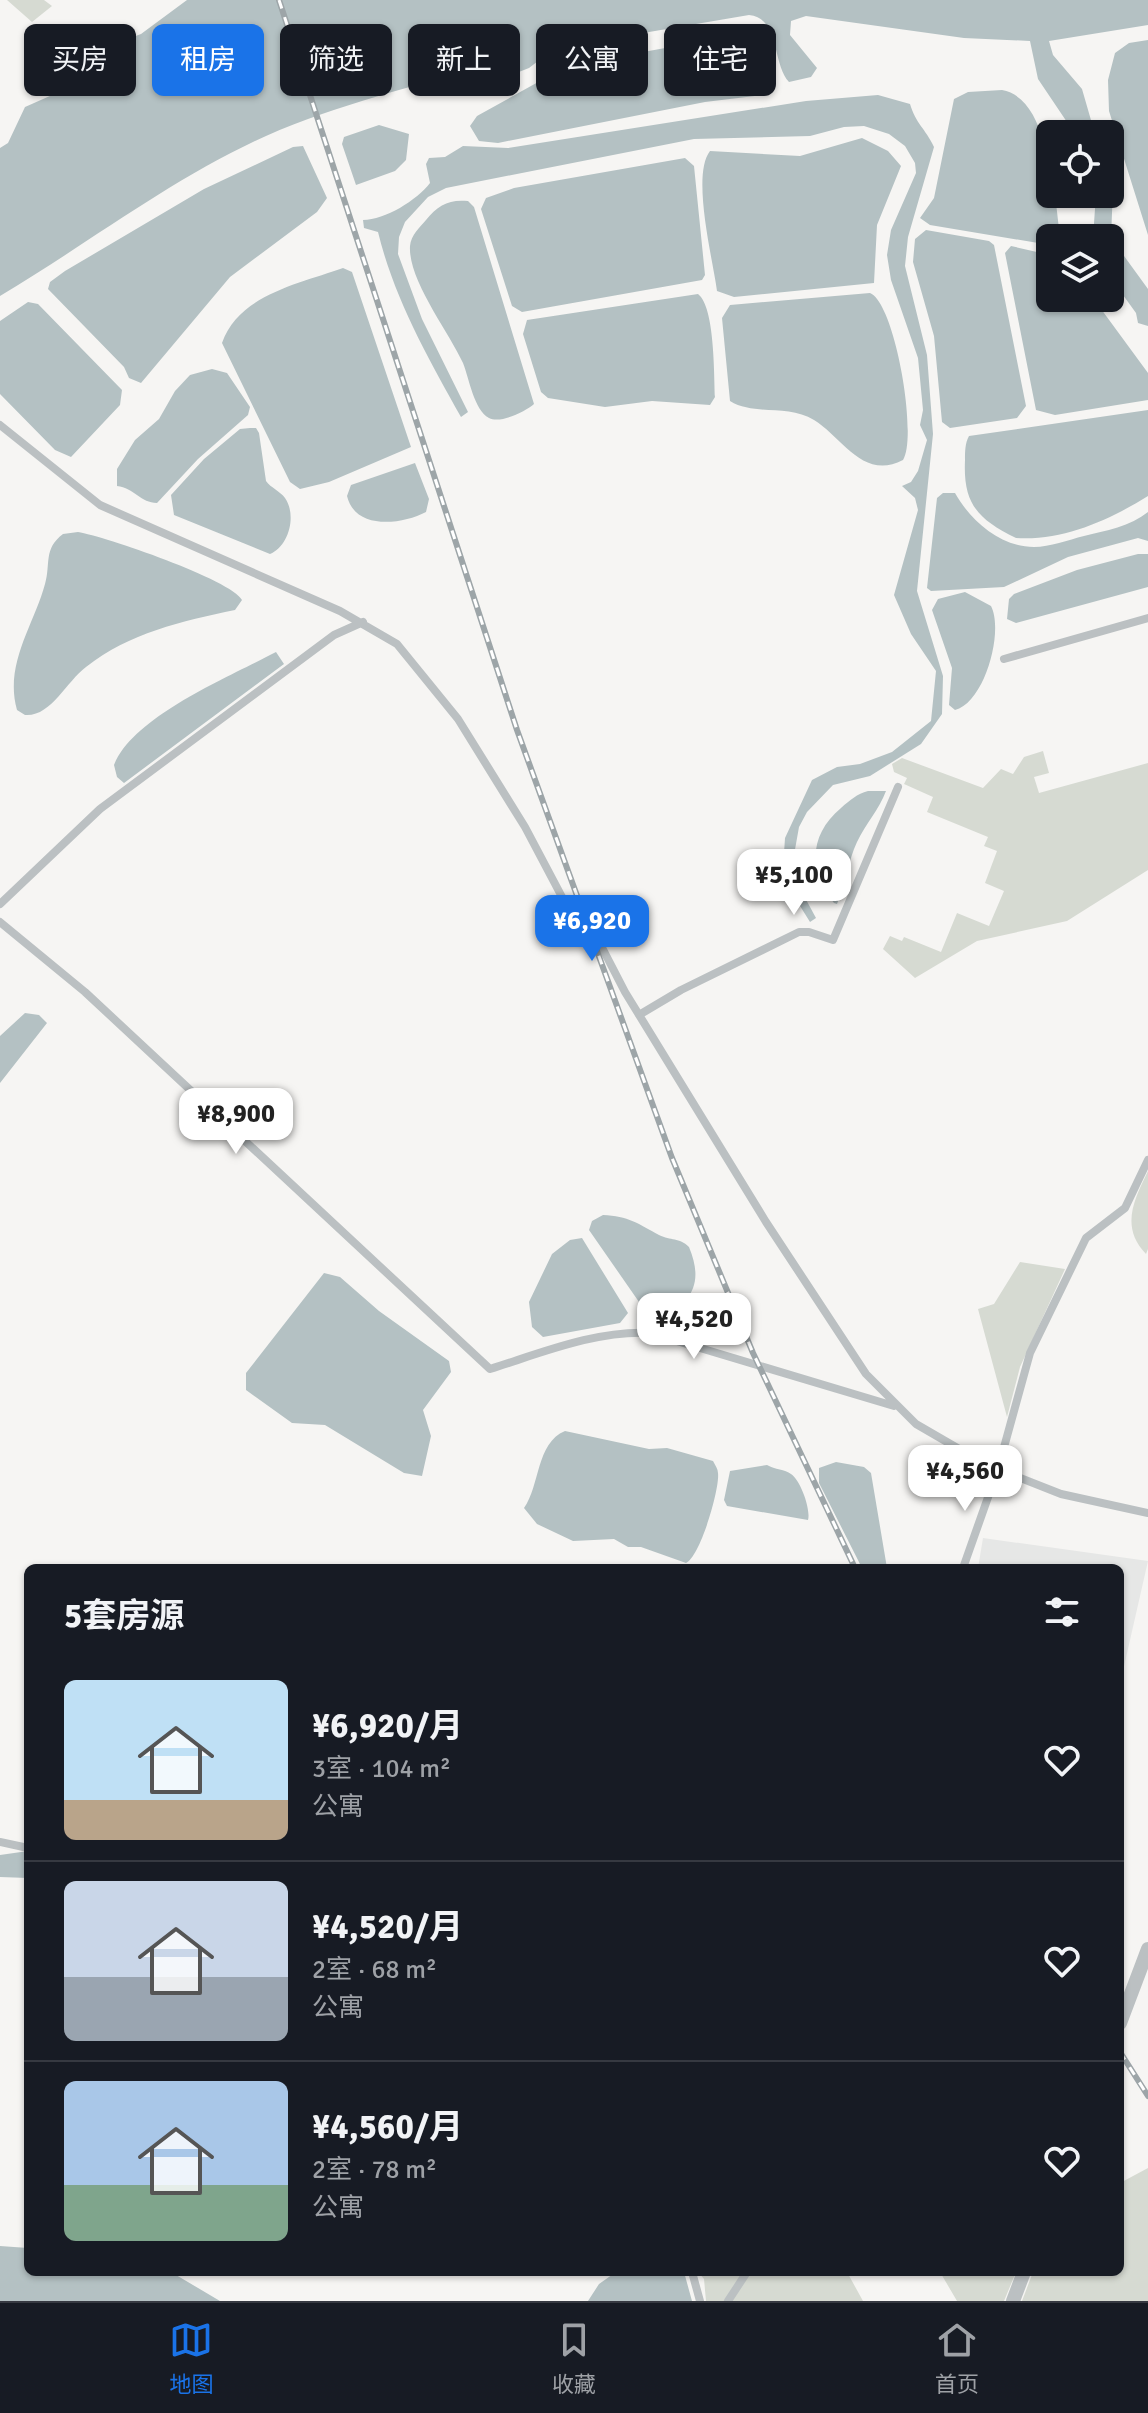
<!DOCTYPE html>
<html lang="zh">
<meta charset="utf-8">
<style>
body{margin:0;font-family:Signika,"Noto Sans SC",sans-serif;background:#20242c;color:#f1f3f6;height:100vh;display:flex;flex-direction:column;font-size:30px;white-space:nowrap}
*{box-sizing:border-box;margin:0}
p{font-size:26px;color:#9ea1a6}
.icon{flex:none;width:44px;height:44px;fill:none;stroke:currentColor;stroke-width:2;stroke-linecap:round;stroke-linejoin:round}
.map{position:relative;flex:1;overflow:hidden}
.details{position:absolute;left:24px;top:1564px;width:1100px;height:712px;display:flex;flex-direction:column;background:#171b24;border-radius:12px;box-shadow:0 2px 6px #0004}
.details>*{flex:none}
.hud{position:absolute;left:24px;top:24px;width:1100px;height:72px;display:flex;gap:16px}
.controls{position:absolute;left:1036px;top:120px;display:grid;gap:16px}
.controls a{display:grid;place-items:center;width:88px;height:88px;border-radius:12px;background:#171b24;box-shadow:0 2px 6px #0004;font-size:40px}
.price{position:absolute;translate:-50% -68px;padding:0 18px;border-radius:16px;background:#fff;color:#222;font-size:26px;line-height:52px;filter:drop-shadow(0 2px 4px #0008)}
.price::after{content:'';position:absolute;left:50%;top:48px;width:24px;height:18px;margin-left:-12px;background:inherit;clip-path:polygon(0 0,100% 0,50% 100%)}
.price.selected{background:#1a73e8;color:#fff}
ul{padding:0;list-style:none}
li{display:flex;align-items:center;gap:24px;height:200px;padding:0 40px}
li+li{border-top:2px solid #363941}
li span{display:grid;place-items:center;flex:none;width:224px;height:160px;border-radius:12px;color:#555}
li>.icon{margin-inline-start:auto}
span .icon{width:96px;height:96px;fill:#fffc;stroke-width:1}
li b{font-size:34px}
h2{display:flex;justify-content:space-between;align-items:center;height:96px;padding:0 40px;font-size:34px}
.pill{padding:0 28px;border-radius:12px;background:#171b24;box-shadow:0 2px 6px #0004;font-size:28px;line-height:72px}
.pill.selected{background:#1a73e8;color:#fff}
.dock{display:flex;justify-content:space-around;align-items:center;height:112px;border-top:2px solid #363941;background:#171b24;font-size:22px;color:#9ea1a6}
.dock a{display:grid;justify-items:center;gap:4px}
.dock .selected{color:#1a73e8}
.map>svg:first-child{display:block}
.built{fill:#e6e7e6}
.green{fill:#d6dad2}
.water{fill:#b4c1c3}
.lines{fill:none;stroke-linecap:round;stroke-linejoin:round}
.minor{stroke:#bbc0c2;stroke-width:8}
.tertiary{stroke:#bbc0c2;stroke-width:14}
.rail-casing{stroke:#9da5a8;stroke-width:6}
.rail{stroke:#fff;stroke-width:3;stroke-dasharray:9;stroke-linecap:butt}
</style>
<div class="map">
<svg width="1148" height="2301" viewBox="0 0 1148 2301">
<rect width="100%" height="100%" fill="#f6f5f3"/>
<!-- built -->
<path class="built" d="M983,1538l165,23 -28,123v-116h-142z"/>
<!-- green -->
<path class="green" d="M7,0h37l8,6 -20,16z
M1043,751l6,22 -15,4 5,16 109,-30v107l-81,51 -90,20 -62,37 -32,-29 7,-13 12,5 2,-4 37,15 16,-39 32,13 15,-35 -19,-8 12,-32 -13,-5 4,-9 -61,-25 6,-15 -29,-13 3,-6 -13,-6 -2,-8 10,-6 81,30 18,-19 12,5 11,-17z
M1148,1171v78l-2,5c-26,-27 -12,-54 2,-83z
M1020,1262l45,7 -45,98 -13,50 -29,-108 16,-5z
M1148,2168v133h-126l11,-29h87v-89z
M698,2272h149l16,29h-157l-2,-22z
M940,2272h76l-12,29h-47z"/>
<!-- water -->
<path class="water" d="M187,0h961v25l-99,16 4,14 29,34 13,45h-20l-37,-55 -8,-38 -66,-3 -158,-22 -15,5 -1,14 27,33 -6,9 -22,5c-17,-18 -9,-64 -40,-67l-194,33 -26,20 -23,9 -6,-15 -9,-1c-75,27 -152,42 -225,75 -95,43 -177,107 -266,160v-148l8,-5 17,-36 52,-23 48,-44 16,-6z
M747,33l16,7 9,44 -9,11 -58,7 -207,41 -19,-2 -9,-15 7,-10 90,-50z
M1148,40v195l-39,-124 -1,-31 7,-27 14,-10z
M1002,90c39,7 48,72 48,104h5l5,44h-10v7l-120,-20 -10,-7 14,-20 20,-99 14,-7z
M878,95l32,9c6,20 15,24 24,43l-26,90 -3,29 22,89 6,79 -16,157 26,85 -1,38 -21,30 -51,32 -37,9 -26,27 -8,15 -8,45 25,46 -6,4 -23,-37 -6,-4 -10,4 -1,-3 13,-14 2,-30 27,-58 25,-13 23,-3 32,-12 39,-31 5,-50 -25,-37 -17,-39 24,-85 -3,-12 -13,-12 9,-4 7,-11 9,-31 -7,-15 3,-15 -5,-52 -27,-78 -4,-25 4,-25 25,-57 -1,-10 -10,-17 -16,-12 -25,-8 -20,1 -34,9 -116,3 -248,49 -18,9 -23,25 -6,15 -1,17 24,65 46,93 -7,5c-33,-59 -67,-119 -83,-185l-14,-4 -1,-8c22,0 54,-20 67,-37l-4,-19 3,-6 16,-1 18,-11 45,2 298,-47z
M379,125l30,9 -3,26 -11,11 -39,14 -14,-41 2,-7z
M862,138l26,13 13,15 -24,59 -3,58 -140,14 -17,-6c-4,-31 -26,-116 -7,-140l90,5z
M303,146l24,52 -10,14 -87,65 -89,106 -12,-5 -5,-11 -76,-78 2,-7 15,-11 139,-82 89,-42z
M685,158l9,8 11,109 -3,5 -180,32 -10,-6 -31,-97 5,-11 28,-10z
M1110,168l3,20 -2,50 37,51v37l-10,-3 -2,-10 -26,-36v-39h-17l3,-44h14z
M468,201l6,6 60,197c-8,7 -33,20 -45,14 -15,-8 -20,-40 -26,-55 -14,-31 -55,-83 -53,-117 1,-11 10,-19 16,-26 12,-15 23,-21 42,-19z
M926,230l63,11 5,4 32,161 -9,12 -67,10 -8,-6 -8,-86 -21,-74 2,-23z
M1011,246l39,9v43h43l55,75v27l-93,15 -19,-5 -31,-157z
M343,268l9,4 59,175 -82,35 -29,7 -10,-7 -68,-139c17,-49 80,-60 121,-75z
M870,293c25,10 48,143 33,167 -40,21 -61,-23 -89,-40 -26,-16 -60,-4 -84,-19l-8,-83 8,-13z
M698,294c17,13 16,81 17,103l-5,8 -58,-4 -47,6 -57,-9 -7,-6 -18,-58 4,-14z
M28,302l10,2 84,86 -2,15 -49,52 -16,-7 -55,-56v-73z
M212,369l15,4 23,34 -2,8 -50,44 -41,44c-16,0 -23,-15 -40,-17v-17l18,-29 24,-21 16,-28 15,-16z
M1148,410v86c-39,24 -84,45 -132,42 -39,-19 -53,-35 -51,-78 0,-8 0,-17 4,-24z
M250,428h6l3,5 7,48c5,7 14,10 19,17 12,17 4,48 -15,56l-96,-39 -3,-20 33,-36 36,-30z
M415,463l14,36 -3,13c-25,13 -71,18 -79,-16l4,-11z
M943,493h12c15,27 45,54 79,54 16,0 34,-7 50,-11 21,-5 47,-10 64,-24v29l-10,-3 -70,19 -64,30 -73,4 -4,-3 10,-90z
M78,532c26,4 154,48 164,68l-7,10c-53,11 -106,23 -149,57 -20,15 -35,50 -61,48l-8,-5c-13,-46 17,-85 28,-126 6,-20 -2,-35 18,-50z
M1138,554h10v33l-132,36 -9,-4 2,-20 5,-5 63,-24z
M965,592l26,14c13,25 -6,96 -36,104l-6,-5 3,-37 -20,-58 6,-11z
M276,652l8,12 -160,119 -7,-6 -3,-12c19,-49 117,-89 162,-113z
M868,791h18c-7,19 -20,32 -29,51 -9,19 -11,41 -20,62l-3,-1c-26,-33 -25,-68 7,-95 9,-8 16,-14 27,-17z
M25,1013l14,2 8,8 -47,60v-47z
M603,1215c25,1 36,9 56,20 12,6 20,2 30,12 16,39 0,52 -25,78h-9l-66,-95 3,-9z
M582,1238l46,75 -8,10 -77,14 -11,-10 -3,-25 23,-48 18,-14z
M324,1273l16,4 39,34 70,50 2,11 -28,38 8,26 -9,40 -18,-3 -79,-48 -33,-2 -46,-33v-17z
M565,1431l84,18 18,-1 46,13c2,4 5,8 5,12 2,16 -18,84 -32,90l-45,-16h-13l-14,-8 -41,2 -36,-17 -13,-16c16,-22 12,-65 41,-77z
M836,1462l28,5 7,6 16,95h-25l-43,-85v-15z
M767,1465c8,5 18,4 24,9 10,7 20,36 17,46l-81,-14 -3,-6 6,-29z
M28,1851v27l-28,-1v-22z
M0,2246l28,2v24h143l49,29h-220z
M616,2272h68l8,29h-104l11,-17z"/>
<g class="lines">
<!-- minor -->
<path class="minor" d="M0,425l100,80 240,106 57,33 61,75 67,108 37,70 32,35 31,60 141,230 100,152 50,50 69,40 76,30 87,19
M1004,659l144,-41
M0,904l100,-95 234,-174 29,-13
M0,922l85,70 405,377c51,-16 107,-39 160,-36l244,73
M639,1015l42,-25 118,-58h10l24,8 65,-153
M963,1568l35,-99 32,-116 56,-115 39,-30 23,-48
M0,1842l28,6
M692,2272l8,29
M728,2301l19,-29"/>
<!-- tertiary -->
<path class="tertiary" d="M1120,2023l28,-74
M1013,2301l11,-29"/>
<!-- rail casing -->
<g class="rail-casing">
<path id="rail" d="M279,0l238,730 155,428 81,195 102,215
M1120,2052l28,44"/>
</g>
<!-- rail -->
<use href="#rail" class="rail"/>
</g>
</svg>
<div class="controls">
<a><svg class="icon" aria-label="locate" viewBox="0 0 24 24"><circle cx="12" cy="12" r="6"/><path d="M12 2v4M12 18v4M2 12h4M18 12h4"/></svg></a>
<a><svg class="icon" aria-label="layers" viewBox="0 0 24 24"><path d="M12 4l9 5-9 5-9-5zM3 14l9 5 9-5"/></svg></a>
</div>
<b class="price" style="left:794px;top:917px">¥5,100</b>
<b class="price selected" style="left:592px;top:963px">¥6,920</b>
<b class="price" style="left:236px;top:1156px">¥8,900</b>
<b class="price" style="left:694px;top:1361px">¥4,520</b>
<b class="price" style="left:965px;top:1513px">¥4,560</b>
<div class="hud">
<a class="pill">买房</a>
<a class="pill selected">租房</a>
<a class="pill">筛选</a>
<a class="pill">新上</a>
<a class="pill">公寓</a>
<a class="pill">住宅</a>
</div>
<section class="details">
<h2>5套房源<svg class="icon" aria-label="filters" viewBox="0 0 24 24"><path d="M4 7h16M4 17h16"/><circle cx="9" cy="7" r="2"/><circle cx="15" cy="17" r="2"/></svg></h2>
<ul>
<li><span style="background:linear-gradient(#bfe0f5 75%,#b9a48a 0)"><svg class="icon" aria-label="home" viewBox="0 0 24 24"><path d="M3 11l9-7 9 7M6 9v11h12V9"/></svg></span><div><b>¥6,920/月</b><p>3室 · 104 m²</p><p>公寓</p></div><svg class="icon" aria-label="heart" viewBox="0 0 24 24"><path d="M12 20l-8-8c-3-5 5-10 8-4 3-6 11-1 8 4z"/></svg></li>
<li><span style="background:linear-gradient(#c9d6e8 60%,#9aa5b1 0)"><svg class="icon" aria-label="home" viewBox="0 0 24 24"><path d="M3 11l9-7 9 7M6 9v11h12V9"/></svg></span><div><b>¥4,520/月</b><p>2室 · 68 m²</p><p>公寓</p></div><svg class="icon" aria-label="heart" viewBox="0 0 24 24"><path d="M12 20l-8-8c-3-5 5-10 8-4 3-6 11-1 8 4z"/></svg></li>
<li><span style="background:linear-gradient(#a9c7e8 65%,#7fa58c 0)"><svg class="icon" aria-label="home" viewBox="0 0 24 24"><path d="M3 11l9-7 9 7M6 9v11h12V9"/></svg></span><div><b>¥4,560/月</b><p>2室 · 78 m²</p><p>公寓</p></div><svg class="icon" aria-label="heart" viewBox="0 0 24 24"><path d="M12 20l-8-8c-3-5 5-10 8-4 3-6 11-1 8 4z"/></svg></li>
</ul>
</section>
</div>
<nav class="dock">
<a class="selected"><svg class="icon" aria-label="map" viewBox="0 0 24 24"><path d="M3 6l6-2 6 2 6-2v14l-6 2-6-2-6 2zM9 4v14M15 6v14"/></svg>地图</a>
<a><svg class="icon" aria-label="saved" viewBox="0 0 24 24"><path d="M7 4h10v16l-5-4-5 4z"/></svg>收藏</a>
<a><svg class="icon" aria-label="home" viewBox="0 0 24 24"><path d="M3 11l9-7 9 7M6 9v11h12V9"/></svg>首页</a>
</nav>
